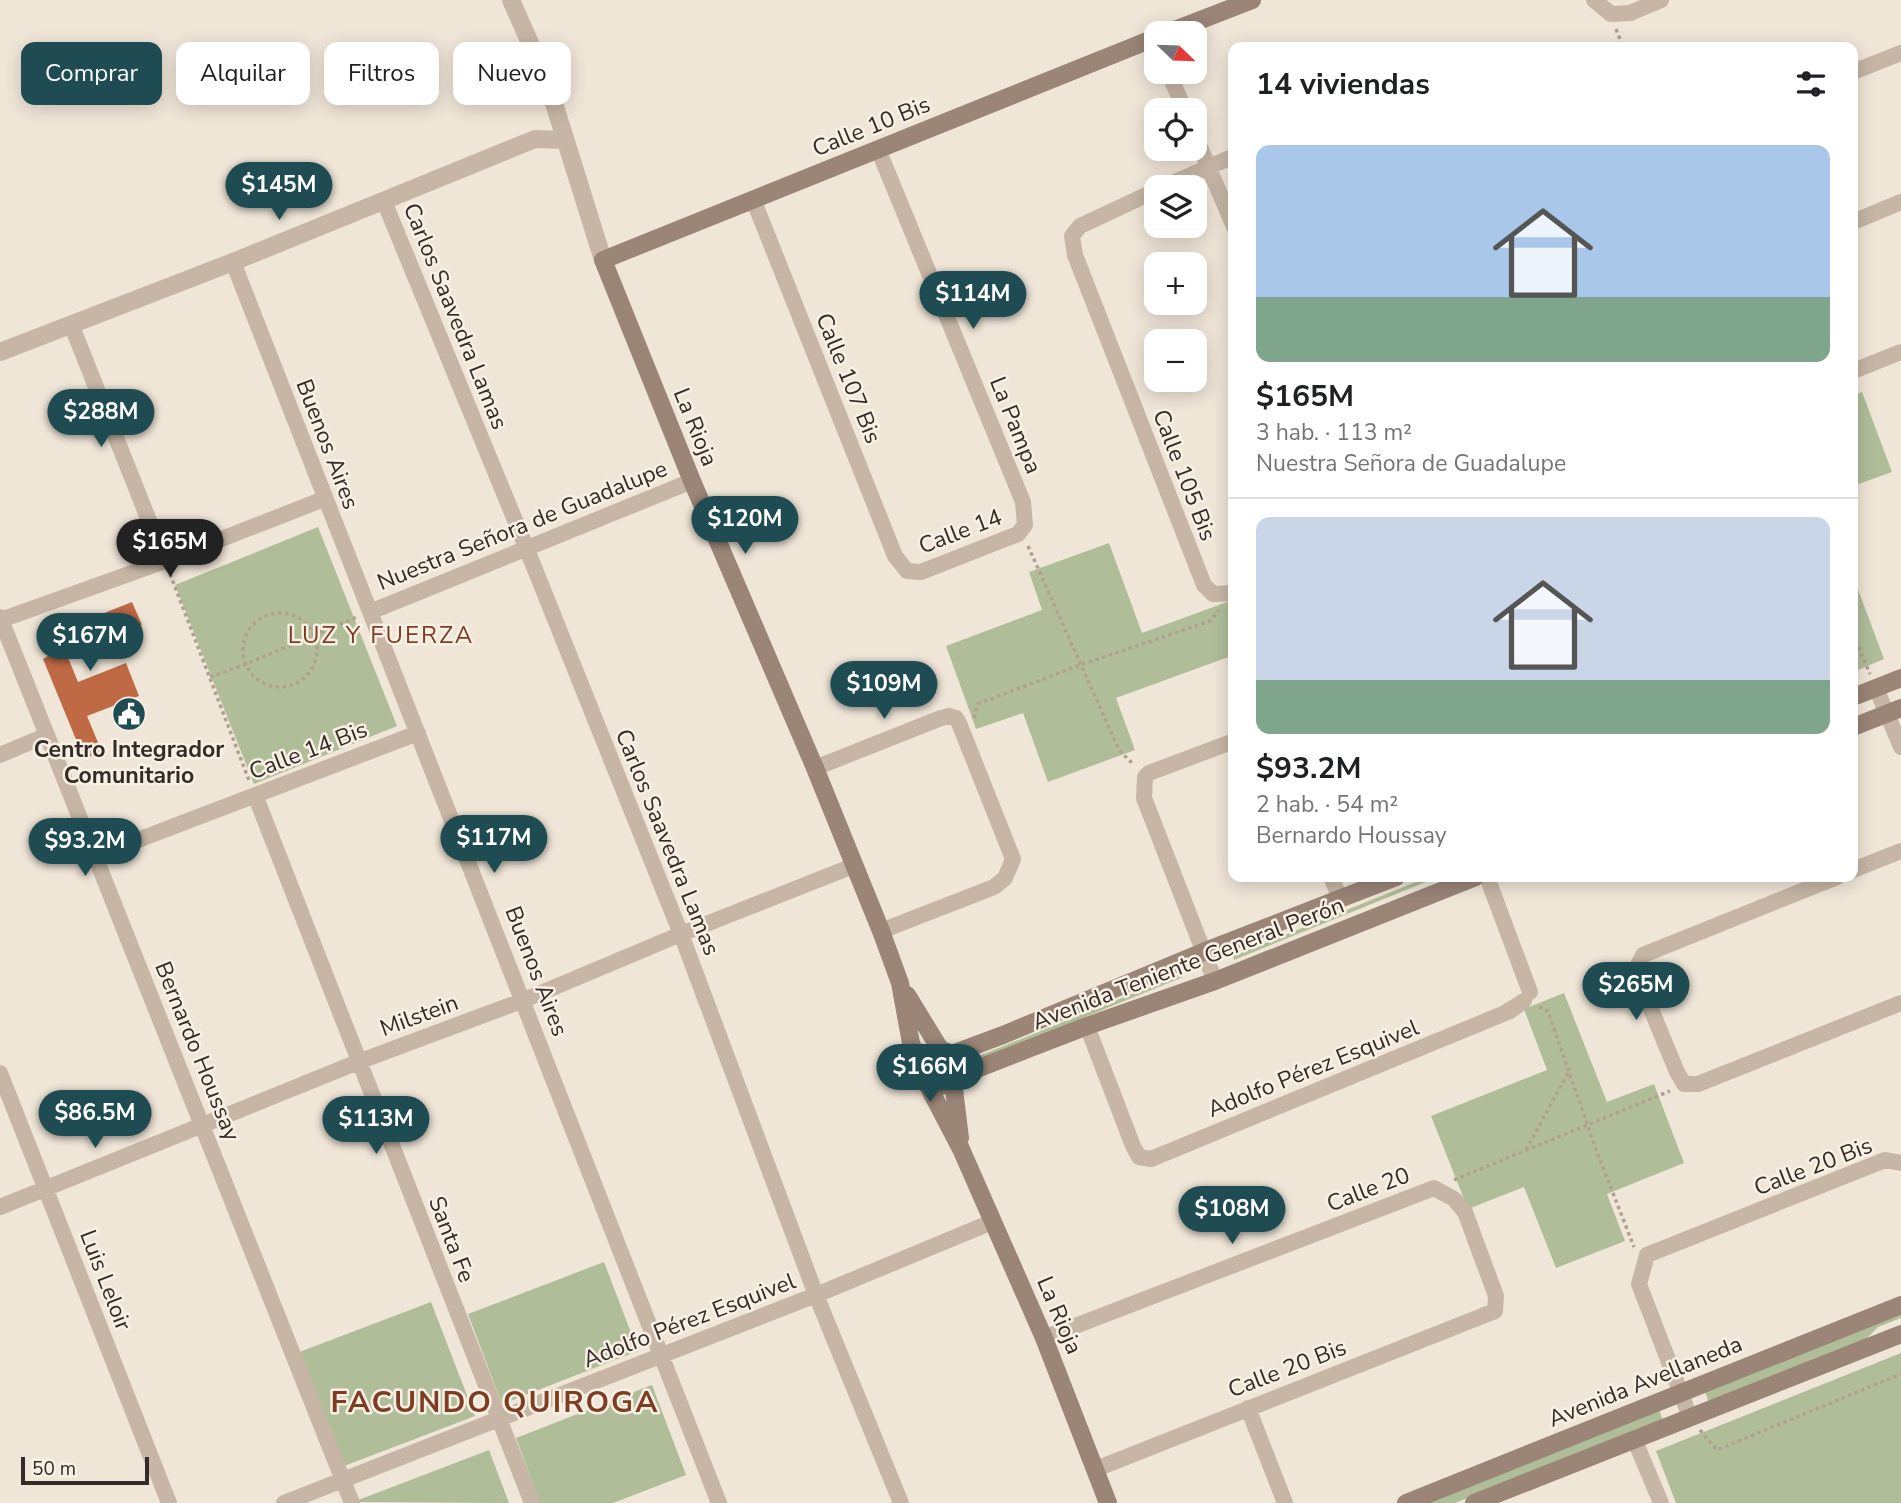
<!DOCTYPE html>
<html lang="es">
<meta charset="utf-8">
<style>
body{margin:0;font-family:"Nunito Sans",sans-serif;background:#f2f2f2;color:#202124;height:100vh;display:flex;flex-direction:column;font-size:26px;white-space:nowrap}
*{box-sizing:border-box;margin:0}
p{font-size:23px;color:#757577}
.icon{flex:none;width:38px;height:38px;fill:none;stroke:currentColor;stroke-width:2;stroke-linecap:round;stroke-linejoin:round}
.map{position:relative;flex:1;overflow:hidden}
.sheet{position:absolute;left:1228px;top:42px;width:630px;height:840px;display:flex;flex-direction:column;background:#fff;border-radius:14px;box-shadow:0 4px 18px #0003}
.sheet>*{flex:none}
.hud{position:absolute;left:21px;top:42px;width:665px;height:63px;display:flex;gap:14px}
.needle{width:46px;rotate:113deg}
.buttons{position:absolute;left:1144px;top:21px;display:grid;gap:14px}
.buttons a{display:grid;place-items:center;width:63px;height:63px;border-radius:14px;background:#fff;box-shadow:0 4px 18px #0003;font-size:35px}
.scale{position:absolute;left:21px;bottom:18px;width:128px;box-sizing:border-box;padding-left:7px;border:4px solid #332b26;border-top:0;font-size:19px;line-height:24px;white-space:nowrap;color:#332b26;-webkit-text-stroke:5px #f8f0e4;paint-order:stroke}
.price{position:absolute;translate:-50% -60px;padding:0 16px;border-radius:24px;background:#1e4c52;color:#fff;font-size:23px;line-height:46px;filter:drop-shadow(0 2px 4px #0008)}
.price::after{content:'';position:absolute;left:50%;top:42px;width:21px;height:16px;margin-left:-10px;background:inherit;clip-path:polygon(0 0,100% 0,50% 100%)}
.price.active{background:#222;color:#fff}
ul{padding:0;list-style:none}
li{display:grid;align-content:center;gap:14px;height:371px;padding:0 28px}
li+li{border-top:2px solid #e0e0e0}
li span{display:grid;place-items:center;height:217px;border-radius:14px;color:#555}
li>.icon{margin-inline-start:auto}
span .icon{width:126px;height:126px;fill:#fffc;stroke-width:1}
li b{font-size:30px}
h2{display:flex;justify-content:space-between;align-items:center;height:84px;padding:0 28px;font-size:30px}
.tag{padding:0 24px;border-radius:14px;background:#fff;box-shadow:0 4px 18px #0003;font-size:24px;line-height:63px}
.tag.active{background:#1e4c52;color:#fff}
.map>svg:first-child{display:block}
.green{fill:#afbe99}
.building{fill:#c06945}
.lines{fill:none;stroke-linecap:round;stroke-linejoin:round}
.path{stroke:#b2a08f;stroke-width:3.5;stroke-dasharray:3.5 3.5;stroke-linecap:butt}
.minor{stroke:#c7b6a5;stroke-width:16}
.tertiary{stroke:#c7b6a5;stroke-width:18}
.secondary{stroke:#9a8577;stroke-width:18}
.labels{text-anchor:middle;stroke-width:5;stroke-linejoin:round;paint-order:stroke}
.street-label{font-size:23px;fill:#332b26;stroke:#f8f0e4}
.poi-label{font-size:23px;font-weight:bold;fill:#332b26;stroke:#f8f0e4}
.neighbourhood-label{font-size:24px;letter-spacing:2px;fill:#7e3d23;stroke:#f8f0e4}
.district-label{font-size:30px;font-weight:bold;letter-spacing:2px;fill:#7e3d23;stroke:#f8f0e4}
</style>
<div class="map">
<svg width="1901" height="1503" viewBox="0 0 1901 1503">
<rect width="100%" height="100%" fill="#f0e6d8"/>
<!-- green -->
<path class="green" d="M1862,392l30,80 -39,14v-90z
M318,527l79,199 -143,58 -79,-199z
M1109,543l33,90 88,-32 4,9v45l-118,43 19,52 -87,32 -25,-69 -47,16 -30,-83 96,-36 -13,-38z
M1853,576l31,83 -31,13z
M1428,877h10l-204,83 -1,-4z
M1181,974l2,3 -213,87 -1,-4z
M1564,993l43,109 47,-18 30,79 -77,31 18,47 -69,27 -32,-81 -56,22 -37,-93 116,-46 -23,-61z
M604,1262l34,89 -136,53 -34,-90z
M431,1302l44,114 -136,52 -45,-114z
M1901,1314v4l-23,9 -14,14 -155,62 -4,-11z
M1901,1353v150h-225l-20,-52z
M652,1385l34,90 -73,28h-73l-24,-65z
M1659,1410l4,11 -208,82h-33z
M489,1450l20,53 -156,-1z"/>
<!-- building -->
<path class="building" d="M132,602l10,23 -75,30 11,27 48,-19 13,33 -52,20 15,36 -18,7 -41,-100 5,-3 -5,-13 15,-6 -4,-4z"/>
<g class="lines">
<!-- path -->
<path class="path" d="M1616,29l7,18
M1028,546l91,204 15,15
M170,574l80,209
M243 650a37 37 0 1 1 74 0a37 37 0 1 1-74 0Z
M1853,634l17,40
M210,677l36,-13 111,-47
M974,718l4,-14 102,-39 130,-44 9,-11
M1539,1007l9,4 47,136 39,100
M1526,1150l43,-79
M1454,1180l216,-89
M1700,1430l17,20 184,-76"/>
<!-- minor -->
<path class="minor" d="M1594,0l17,14 19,-1 31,-13
M1168,72l17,38
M1853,72l48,-19
M1195,135l39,92
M1163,187l71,-31
M1157,190l-77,36 -8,10 3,19 129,330 9,9 21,-1
M753,199l142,357 12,15 14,1 97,-38 7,-9 -2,-23 -145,-353
M384,201l142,346 155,387 135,361 85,208
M1853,222l48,-20
M233,262l486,1241
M71,324l94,237
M1853,371l48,-19
M370,612l322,-131
M0,617l352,886
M1,620l164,-59 159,-62
M1876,688l25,59
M0,755l45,-19
M815,768l126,-50 8,-2 7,2 3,5 54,136 -8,19 -11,9 -113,44
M255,795l277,708
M96,856l322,-123
M1853,870l48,-19
M1331,877l9,21
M1487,877l43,115
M1837,877l-194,78 -6,12 4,18 36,87 7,12h14l203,-81
M1215,981l-71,-183 1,-21 4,-4 85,-32
M1087,1026l46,120 6,11 12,2 359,-148 14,-10 -21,13
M0,1073l169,430
M0,1207l358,-145 166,-62 157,-66 172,-68
M1044,1338l390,-150 20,11 11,13 31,84 -1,15 -399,158
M1248,1408l37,95
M1690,1417l-51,-133 8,-29 238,-95 16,3
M1635,1441l26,62
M284,1503l532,-208 176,-73"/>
<!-- tertiary -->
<path class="tertiary" d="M511,0l37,84 55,176
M0,352l233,-90 302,-123 30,1"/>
<!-- secondary -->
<path class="secondary" d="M1167,33l85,-33
M1853,697l48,-19
M1853,727l48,-19
M907,995l33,54
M921 1068a18 18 0 1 1 36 0a18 18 0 1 1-36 0Z
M952,1054l51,-19 200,-83 193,-75
M921,1069l-10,-26 -11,-60 -19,-52 -66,-163 -123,-287 -89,-221 554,-223
M956,1077l131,-51 128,-45 261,-104
M924,1078l37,71 83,189 64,165
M953,1081l7,57
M1406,1503l495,-198
M1474,1503l427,-169"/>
</g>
<!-- icons -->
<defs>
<g id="civic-disc" transform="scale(1.75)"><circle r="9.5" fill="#1e4c52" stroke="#f8f0e4"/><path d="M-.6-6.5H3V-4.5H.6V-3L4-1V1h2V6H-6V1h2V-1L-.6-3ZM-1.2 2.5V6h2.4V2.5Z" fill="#fff"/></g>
</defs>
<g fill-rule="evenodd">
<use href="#civic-disc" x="129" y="714"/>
</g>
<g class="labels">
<!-- street labels -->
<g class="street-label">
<text transform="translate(871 126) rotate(-22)" y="8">Calle 10 Bis</text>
<text transform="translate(456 316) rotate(68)" y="8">Carlos Saavedra Lamas</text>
<text transform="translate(849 378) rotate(68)" y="8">Calle 107 Bis</text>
<text transform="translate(1016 425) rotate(68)" y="8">La Pampa</text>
<text transform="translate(696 427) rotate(68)" y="8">La Rioja</text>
<text transform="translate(328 444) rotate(69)" y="8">Buenos Aires</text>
<text transform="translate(1185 475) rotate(69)" y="8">Calle 105 Bis</text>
<text transform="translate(522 525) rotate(-22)" y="8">Nuestra Señora de Guadalupe</text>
<text transform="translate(960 531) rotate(-21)" y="8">Calle 14</text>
<text transform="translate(308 750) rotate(-21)" y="8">Calle 14 Bis</text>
<text transform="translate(668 842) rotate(68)" y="8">Carlos Saavedra Lamas</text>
<text transform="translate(1188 963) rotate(-21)" y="8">Avenida Teniente General Perón</text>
<text transform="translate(537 971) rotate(69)" y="8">Buenos Aires</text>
<text transform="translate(419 1015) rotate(-20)" y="8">Milstein</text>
<text transform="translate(198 1051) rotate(68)" y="8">Bernardo Houssay</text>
<text transform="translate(1313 1068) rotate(-22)" y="8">Adolfo Pérez Esquivel</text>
<text transform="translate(1813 1166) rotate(-21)" y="8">Calle 20 Bis</text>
<text transform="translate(1368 1189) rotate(-21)" y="8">Calle 20</text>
<text transform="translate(452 1239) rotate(69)" y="8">Santa Fe</text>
<text transform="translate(106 1280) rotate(69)" y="8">Luis Leloir</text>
<text transform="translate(1060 1315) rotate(67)" y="8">La Rioja</text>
<text transform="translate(689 1320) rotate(-21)" y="8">Adolfo Pérez Esquivel</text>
<text transform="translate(1287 1368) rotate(-21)" y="8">Calle 20 Bis</text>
<text transform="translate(1645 1381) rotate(-22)" y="8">Avenida Avellaneda</text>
</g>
<!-- poi labels -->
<g class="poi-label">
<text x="129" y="757">Centro Integrador<tspan x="129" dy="26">Comunitario</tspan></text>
</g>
<!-- neighbourhood labels -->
<g class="neighbourhood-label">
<text x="381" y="643">LUZ Y FUERZA</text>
</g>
<!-- district labels -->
<g class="district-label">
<text x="495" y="1412">FACUNDO QUIROGA</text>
</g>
</g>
</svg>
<div class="buttons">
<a><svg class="needle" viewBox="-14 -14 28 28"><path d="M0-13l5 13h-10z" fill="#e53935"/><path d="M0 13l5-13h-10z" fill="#757577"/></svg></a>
<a><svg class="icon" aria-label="locate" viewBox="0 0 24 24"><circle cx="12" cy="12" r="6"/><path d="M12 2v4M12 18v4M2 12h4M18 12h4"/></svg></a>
<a><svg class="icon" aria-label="layers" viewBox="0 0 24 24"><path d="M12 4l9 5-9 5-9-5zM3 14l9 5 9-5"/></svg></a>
<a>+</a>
<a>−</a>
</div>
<div class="scale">50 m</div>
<b class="price" style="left:279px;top:222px">$145M</b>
<b class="price" style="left:973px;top:331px">$114M</b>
<b class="price" style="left:101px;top:449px">$288M</b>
<b class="price" style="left:745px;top:556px">$120M</b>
<b class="price active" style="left:170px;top:579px">$165M</b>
<b class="price" style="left:90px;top:673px">$167M</b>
<b class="price" style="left:884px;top:721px">$109M</b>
<b class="price" style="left:494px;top:875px">$117M</b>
<b class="price" style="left:85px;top:878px">$93.2M</b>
<b class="price" style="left:1636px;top:1022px">$265M</b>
<b class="price" style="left:930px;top:1104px">$166M</b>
<b class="price" style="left:95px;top:1150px">$86.5M</b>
<b class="price" style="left:376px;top:1156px">$113M</b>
<b class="price" style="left:1232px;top:1246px">$108M</b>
<div class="hud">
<a class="tag active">Comprar</a>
<a class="tag">Alquilar</a>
<a class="tag">Filtros</a>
<a class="tag">Nuevo</a>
</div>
<section class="sheet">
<h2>14 viviendas<svg class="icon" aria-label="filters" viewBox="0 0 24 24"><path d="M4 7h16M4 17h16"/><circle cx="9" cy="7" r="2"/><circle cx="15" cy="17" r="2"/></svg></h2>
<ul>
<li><span style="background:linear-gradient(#a9c7e8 70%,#7fa58c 0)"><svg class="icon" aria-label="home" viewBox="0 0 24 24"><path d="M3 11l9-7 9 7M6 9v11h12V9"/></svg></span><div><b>$165M</b><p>3 hab. · 113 m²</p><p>Nuestra Señora de Guadalupe</p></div></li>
<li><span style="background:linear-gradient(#c9d6e8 75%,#7fa58c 0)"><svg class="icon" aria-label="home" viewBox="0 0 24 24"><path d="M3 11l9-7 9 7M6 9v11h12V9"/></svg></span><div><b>$93.2M</b><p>2 hab. · 54 m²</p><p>Bernardo Houssay</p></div></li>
</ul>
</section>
</div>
